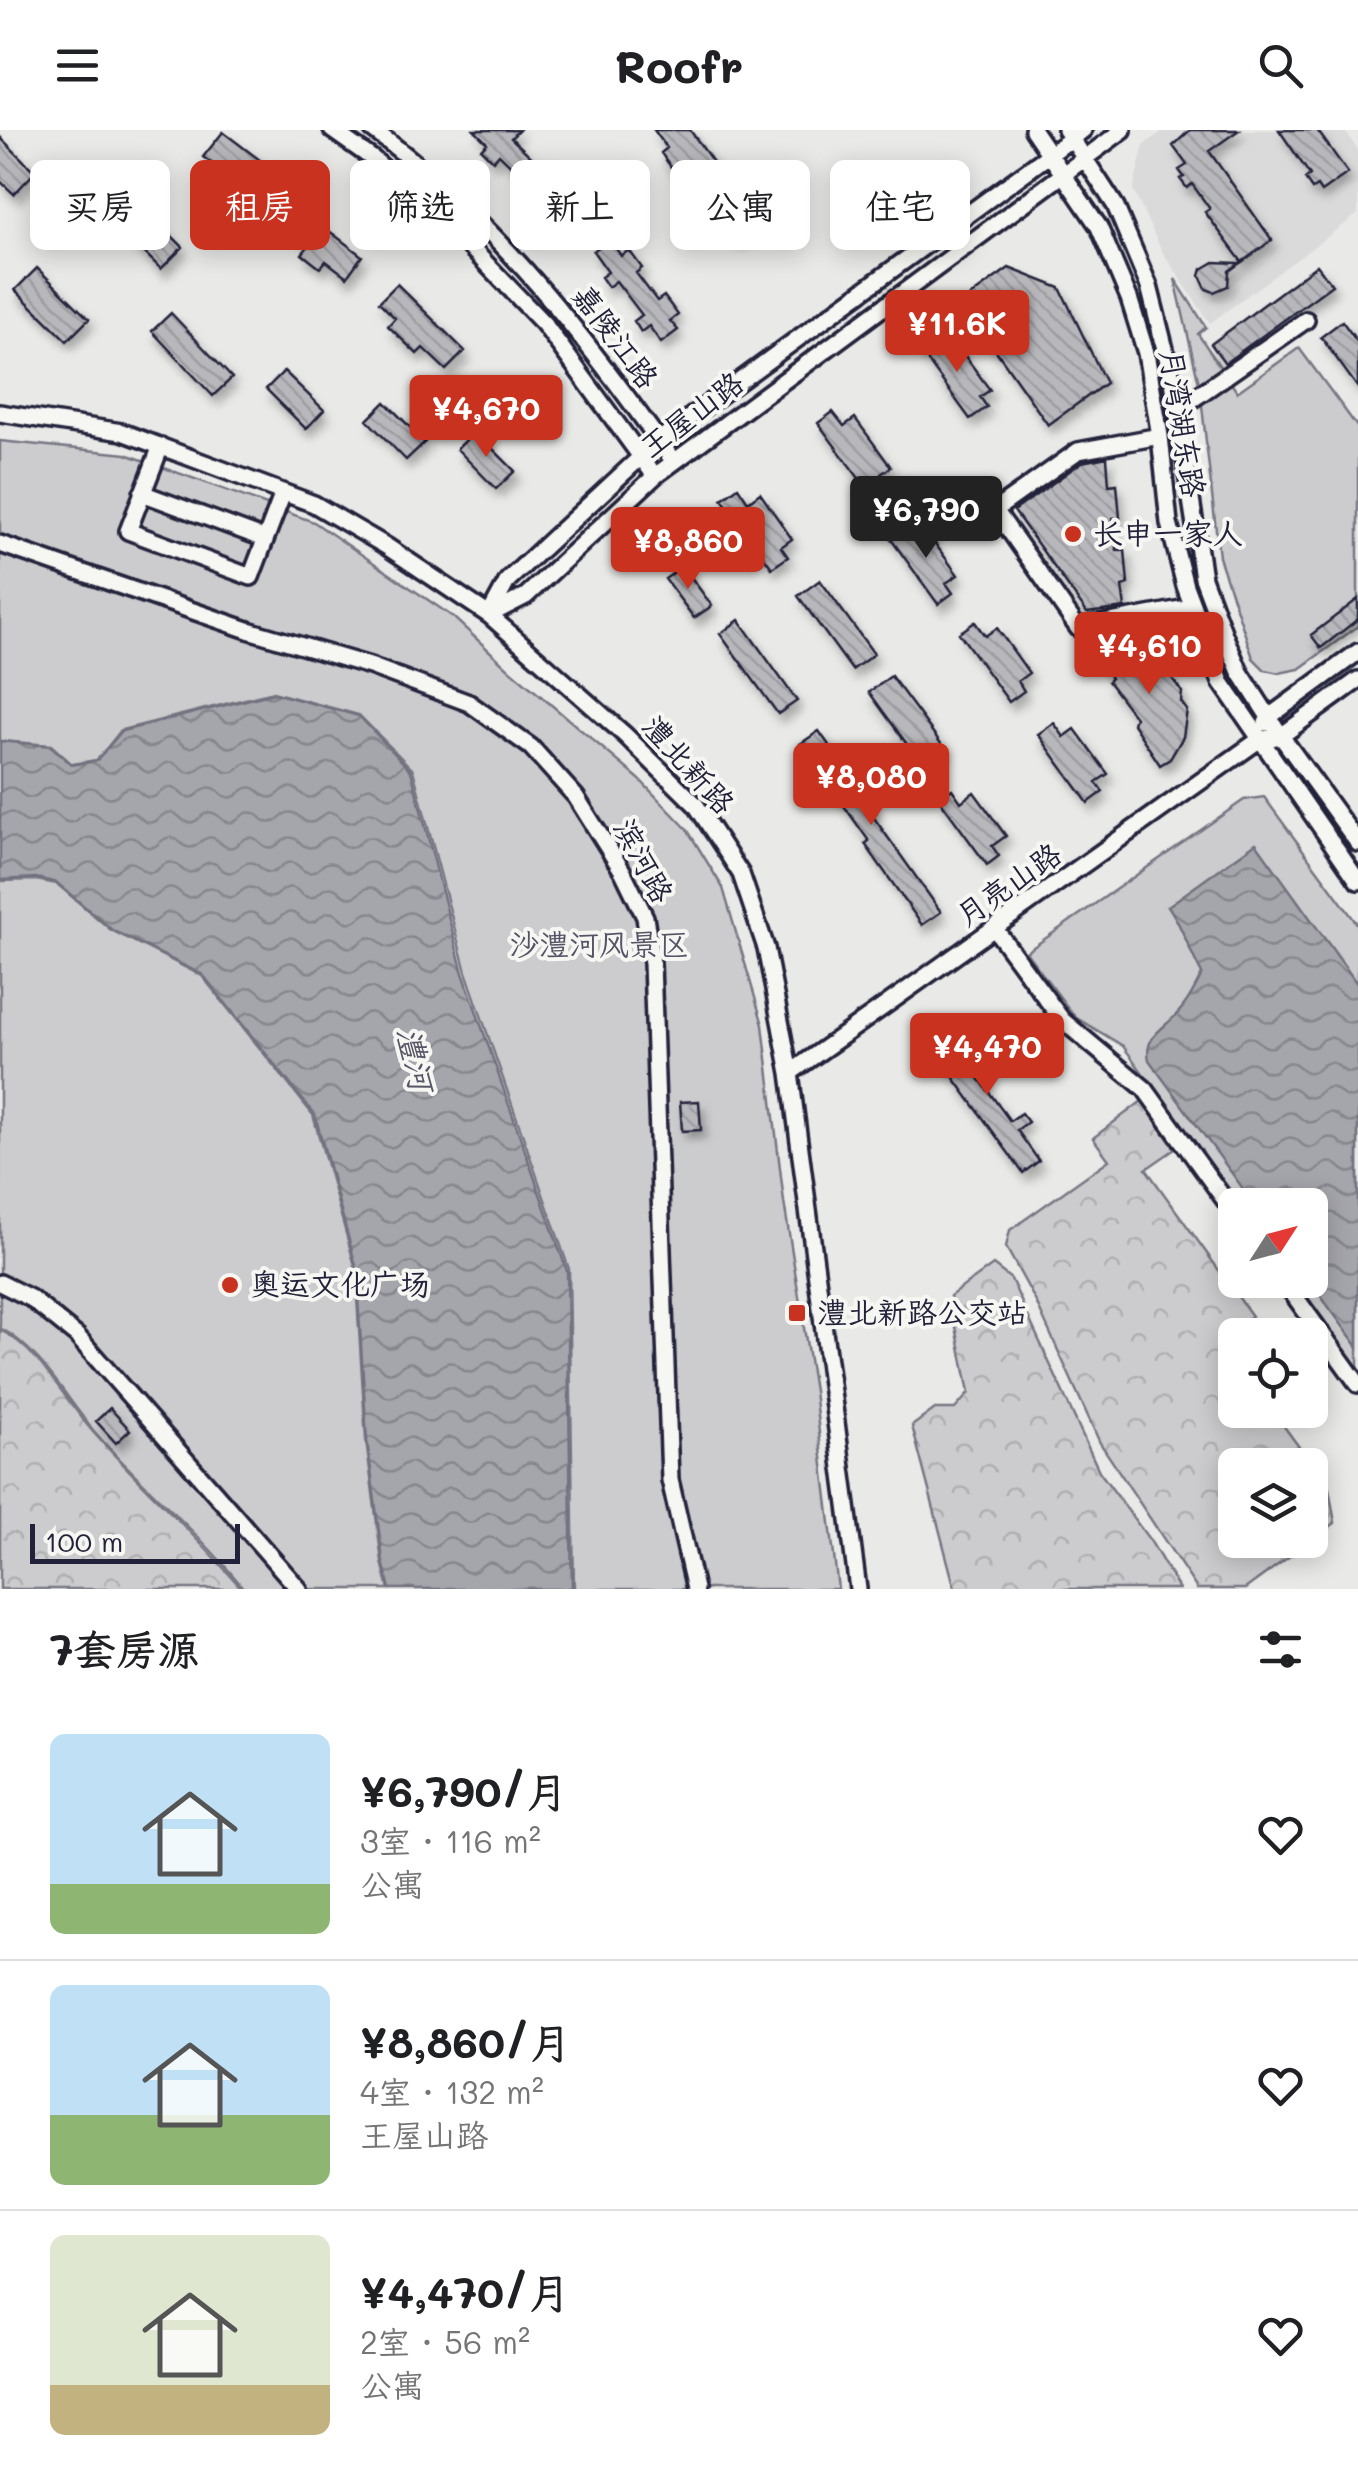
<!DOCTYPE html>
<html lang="zh">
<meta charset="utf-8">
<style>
body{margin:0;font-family:Mali,"LXGW WenKai TC",sans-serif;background:#f6f6f6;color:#202124;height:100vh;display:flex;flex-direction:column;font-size:38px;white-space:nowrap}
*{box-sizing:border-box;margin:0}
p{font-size:32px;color:#757577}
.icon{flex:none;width:55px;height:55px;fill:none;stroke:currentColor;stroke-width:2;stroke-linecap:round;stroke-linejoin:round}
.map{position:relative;height:1459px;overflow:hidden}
.details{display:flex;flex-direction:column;background:#fff;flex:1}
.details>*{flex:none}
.hud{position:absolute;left:30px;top:30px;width:1300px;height:90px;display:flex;gap:20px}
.needle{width:65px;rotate:54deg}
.controls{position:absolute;left:1218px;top:1058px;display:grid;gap:20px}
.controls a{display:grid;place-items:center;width:110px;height:110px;border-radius:15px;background:#fff;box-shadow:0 5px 25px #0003;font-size:50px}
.scale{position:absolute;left:30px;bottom:25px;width:210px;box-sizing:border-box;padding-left:10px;border:5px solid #22223b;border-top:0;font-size:28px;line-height:35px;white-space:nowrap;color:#22223b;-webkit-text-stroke:8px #f6f6f2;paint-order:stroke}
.price{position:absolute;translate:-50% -85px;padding:0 22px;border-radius:10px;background:#c8321e;color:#fff;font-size:32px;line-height:65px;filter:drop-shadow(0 2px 5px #0008)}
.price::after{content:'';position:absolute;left:50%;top:60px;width:30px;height:22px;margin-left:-15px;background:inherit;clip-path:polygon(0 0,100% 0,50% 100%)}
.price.current{background:#222;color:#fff}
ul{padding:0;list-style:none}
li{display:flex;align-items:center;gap:30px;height:250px;padding:0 50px}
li+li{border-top:2px solid #e0e0e0}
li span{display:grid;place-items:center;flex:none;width:280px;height:200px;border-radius:15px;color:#555}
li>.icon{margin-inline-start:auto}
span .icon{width:120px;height:120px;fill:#fffc;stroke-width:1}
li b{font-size:42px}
h2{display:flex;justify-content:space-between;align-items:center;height:120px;padding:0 50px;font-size:42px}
.tag{padding:0 35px;border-radius:15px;background:#fff;box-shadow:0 5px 25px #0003;font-size:35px;line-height:90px}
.tag.current{background:#c8321e;color:#fff}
header{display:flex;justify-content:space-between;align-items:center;height:130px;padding:0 50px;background:#fff;font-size:45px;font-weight:700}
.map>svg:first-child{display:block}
.built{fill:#dadada}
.green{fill:#ccccce;stroke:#777784;stroke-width:2.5}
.forest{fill:url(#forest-crowns);stroke:#777784;stroke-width:2.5;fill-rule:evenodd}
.water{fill:url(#water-waves);stroke:#71717f;stroke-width:2.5}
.building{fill:url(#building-back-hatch);stroke:#22223b;stroke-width:2.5;filter:url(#shadow)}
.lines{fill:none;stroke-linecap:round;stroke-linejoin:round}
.minor-casing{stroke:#22223b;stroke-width:22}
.minor{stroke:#f6f6f2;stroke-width:15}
.poi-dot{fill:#c8321e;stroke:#f6f6f2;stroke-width:4}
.labels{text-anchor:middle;stroke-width:8;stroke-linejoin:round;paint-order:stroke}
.street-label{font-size:30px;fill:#22223b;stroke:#f6f6f2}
.poi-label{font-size:30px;fill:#22223b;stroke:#f6f6f2;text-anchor:start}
.park-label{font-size:30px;fill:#555567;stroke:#f6f6f2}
.water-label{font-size:32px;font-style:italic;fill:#565668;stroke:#f6f6f2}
</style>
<header><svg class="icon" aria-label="menu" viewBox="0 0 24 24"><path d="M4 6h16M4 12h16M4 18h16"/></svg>Roofr<svg class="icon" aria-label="search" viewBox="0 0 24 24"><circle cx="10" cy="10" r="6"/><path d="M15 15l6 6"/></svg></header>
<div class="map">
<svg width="1358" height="1459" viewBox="0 0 1358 1459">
<defs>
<pattern id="forest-crowns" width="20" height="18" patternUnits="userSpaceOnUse" patternTransform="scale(2.5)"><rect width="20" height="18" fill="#ccccce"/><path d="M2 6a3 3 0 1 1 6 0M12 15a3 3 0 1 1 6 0" fill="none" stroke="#afafb2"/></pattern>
<pattern id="water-waves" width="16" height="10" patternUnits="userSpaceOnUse" patternTransform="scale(2.5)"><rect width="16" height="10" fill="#a5a5ac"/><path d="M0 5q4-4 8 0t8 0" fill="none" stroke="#86868d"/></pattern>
<pattern id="building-back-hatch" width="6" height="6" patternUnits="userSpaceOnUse" patternTransform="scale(2.5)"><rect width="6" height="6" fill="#b8b8bc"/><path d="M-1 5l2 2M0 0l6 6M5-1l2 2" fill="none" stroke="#9e9ea2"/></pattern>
<filter id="shadow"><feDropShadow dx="4.5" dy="8" stdDeviation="5" flood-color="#0004"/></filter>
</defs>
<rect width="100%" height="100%" fill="#e9e9e7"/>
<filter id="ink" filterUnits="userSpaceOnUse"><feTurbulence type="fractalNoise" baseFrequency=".01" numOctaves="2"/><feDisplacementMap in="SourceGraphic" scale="20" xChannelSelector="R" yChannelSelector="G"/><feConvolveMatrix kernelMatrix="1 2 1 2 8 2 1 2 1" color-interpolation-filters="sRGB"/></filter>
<g filter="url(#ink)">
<!-- built -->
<path class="built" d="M1164,0h180l14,20v64l-148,109 -48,-72 -29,-61 11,-45z"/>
<!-- green -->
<path class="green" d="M1175,149l31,48 -8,7 39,58 62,-44 59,80v198l-59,43 -20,4 -14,-3 -12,-12 -34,-101 -19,-169z
M0,311l126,13 188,68 139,95 57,53 129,109 48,50 36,59 40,137 21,177 30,189 24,198h-264l-5,-320 -103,-297 -53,-202 -54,-55 -86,-23 -152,38 -24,30 -25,4 -21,-19 -51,-4z
M1264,667l94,128v444l-64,-89h16v-75h-71l-116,-159 -48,-29 -49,-65 218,-152z
M36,750l21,4 54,46 91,46 111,139 42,151 11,174 16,122 7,27h-145c-44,-57 -103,-103 -150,-158 -28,-33 -55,-83 -94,-103v-447z"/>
<!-- forest -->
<path class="forest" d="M1142,971l33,48 -29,20 106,147 -32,22 15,21v51h37l57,78 6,35 -90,66h-48l-97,-146 -64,-141 -30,-55 4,-17 99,-70 -16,-22zM1235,1335h75v75h-75z
M993,1135l18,14 88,192 52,71 28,47h-224l-43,-163 23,-17h20l14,-16 -19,-97z
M0,1200c39,19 65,70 93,102 48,54 103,102 149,157h-242z"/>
<!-- water -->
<path class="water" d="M274,563l85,23 52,55 52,202 104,298 5,318h-182l-7,-27 -16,-122 -11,-174 -41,-151 -112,-140 -91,-45 -55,-47 -21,-5 -36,2v-139l51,5 21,19 25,-5 25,-29z
M1256,713l102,142v362l-49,-67 1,-75h-55l-106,-145c-5,-23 13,-30 27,-45 11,-11 19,-27 26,-41 -13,-23 -19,-47 -34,-68z"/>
<!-- building -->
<path class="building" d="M474,0h45l-8,8 30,28 7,-7 15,14 -5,6 13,13 -18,19 -16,-15 -5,5 -12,-12 7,-8 -28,-27 -6,7 -12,-12 6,-6z
M654,0h36l68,95 -22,15 -10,-15 -7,6 -16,-21 8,-6 -24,-33 -9,6 -17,-24 6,-5z
M1190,0h49l-30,21 63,89 -30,22 -37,-50 5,-3 -18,-25 -5,4 -7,-9 4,-2 -5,-7 8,-5 -14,-19z
M1279,0h38l31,43 -27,19 -4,-6 -5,3 -7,-10 5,-4z
M223,2l58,44 -20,25 -58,-44z
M0,7l35,35 -21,22 -14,-13z
M131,65l52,52 -22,22 -52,-51z
M303,81l59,45 -15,21 -21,-16 -6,7 -18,-14 8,-10 -20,-15z
M610,109l11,17 8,-6 13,18 -6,5 21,28 7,-5 14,19 -8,6 8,9 -17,13 -12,-17 -8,6 -7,-11 8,-6 -26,-34 -8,6 -7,-10 7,-5 -15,-21z
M1214,132l26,1 -11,8 -1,15 -14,6 -8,-3 -6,-13 2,-7z
M1317,135l15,20 -107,78 -14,-19z
M37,138l52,51 -22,22 -52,-51z
M1009,138l51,20 46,95 -58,42 -86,-123z
M397,154l68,67 -19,19 -23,-22 -6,6 -29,-28 7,-8 -16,-16z
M171,183l61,65 -19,18 -61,-65z
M1342,191l16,22v45l-37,-51z
M932,205l10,14 12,-8 36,49 -10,7 7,10 -17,12 -53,-73z
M284,241l40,39 -18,19 -40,-40z
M385,272l40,40 -19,18 -39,-40z
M833,282l11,14 11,-8 36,49 -10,7 7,10 -16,12 -54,-73z
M475,301l40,40 -19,18 -39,-40z
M1107,327l2,28 8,-1 3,34h-7l4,32h8l3,34 -6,2 3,22 -38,5 -73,-102 68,-49z
M738,357l10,15 12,-9 32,46 -11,8 7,10 -16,11 -50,-69z
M904,394l10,14 11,-8 33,45 -12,8 7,10 -15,11 -50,-69z
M683,436l29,40 -18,12 -29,-39z
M820,450l54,74 -22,16 -54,-74z
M1358,469v20l-37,29 -10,-13z
M739,490l58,81 -19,13 -58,-80z
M975,492l10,14 12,-8 32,45 -11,8 6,10 -15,11 -50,-69z
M1137,507l11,14 3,-2 31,43 -1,10 6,8 -4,27 -13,22 -10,6 -27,-41 2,-7 -27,-36 3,-3 -10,-15 22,-21 2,3z
M891,546l54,73 -23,16 -53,-73z
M1054,593l10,14 11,-8 33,45 -12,8 7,10 -15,11 -50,-69z
M819,601l57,81 -4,3 69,97 -19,13 -57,-81 4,-3 -69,-97z
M952,659l9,13 13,-10 32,44 -14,10 7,10 -12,9 -48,-66z
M972,901l19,27 -18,12 37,51 11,-8 7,9 -11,8 22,31 -16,12 -85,-117z
M699,971l2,29 -19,1 -2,-29z
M110,1278l20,22 -14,13 -20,-22z"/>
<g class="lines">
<!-- minor casing -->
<g class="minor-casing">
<path id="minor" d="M332,0l41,29 76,66 95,99 111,152
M373,0c124,91 213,208 301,332
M1033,0l66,97 30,71 17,55 14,83 9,87 16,63 36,96 137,199
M1066,0l49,75 34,81 24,95 30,197 22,59 15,35 41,64 77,107
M1177,280l129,-90
M0,283l122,19 192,72 72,42 103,69 136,120 71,70 45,69 25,74 24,125 68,516
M1160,306l-82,15 -83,59 83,118 114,-21
M161,316l-33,85 123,46 32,-84
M142,363l123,46
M0,414l248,86 122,36 99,37 62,44 45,50 47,75 22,45 7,46 18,517 25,109
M489,485l37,-19 129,-120 468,-346
M489,485l19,-35 151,-140 424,-310
M1266,593l3,-6 89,-65
M995,799l67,91 83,69 90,125
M790,943l469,-333 22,-4 77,-56
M1283,1150l75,104
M0,1153l30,15 47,38 222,253"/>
</g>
<!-- minor -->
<use href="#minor" class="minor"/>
</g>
</g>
<!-- markers -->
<g class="poi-dot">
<circle cx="1073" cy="404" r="10"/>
<circle cx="230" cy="1155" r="10"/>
<rect x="787" y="1173" width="20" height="20" rx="5"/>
</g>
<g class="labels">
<!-- street labels -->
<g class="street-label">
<text transform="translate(615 207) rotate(53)" y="10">嘉陵江路</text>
<text transform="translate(692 285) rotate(-37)" y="10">王屋山路</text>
<text transform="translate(1182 293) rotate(81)" y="10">月湾湖东路</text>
<text transform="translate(688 635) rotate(48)" y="10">澧北新路</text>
<text transform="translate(643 731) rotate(62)" y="10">滨河路</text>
<text transform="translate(1009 755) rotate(-35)" y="10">月亮山路</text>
</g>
<!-- poi labels -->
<g class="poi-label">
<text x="1093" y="414">长申一家人</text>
<text x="250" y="1165">奥运文化广场</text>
<text x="817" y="1193">澧北新路公交站</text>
</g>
<!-- park labels -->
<g class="park-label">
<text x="599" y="825">沙澧河风景区</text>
</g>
<!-- water labels -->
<g class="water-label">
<text transform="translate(415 929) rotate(77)" y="11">澧河</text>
</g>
</g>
</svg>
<div class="controls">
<a><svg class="needle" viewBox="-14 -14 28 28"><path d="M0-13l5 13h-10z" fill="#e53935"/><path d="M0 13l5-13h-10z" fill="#757577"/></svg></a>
<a><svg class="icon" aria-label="locate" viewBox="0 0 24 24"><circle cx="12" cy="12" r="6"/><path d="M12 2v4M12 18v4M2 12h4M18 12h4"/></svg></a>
<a><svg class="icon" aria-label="layers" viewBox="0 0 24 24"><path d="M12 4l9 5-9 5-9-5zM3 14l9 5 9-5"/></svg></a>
</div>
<div class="scale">100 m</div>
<b class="price" style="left:957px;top:245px">¥11.6K</b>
<b class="price" style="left:486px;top:330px">¥4,670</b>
<b class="price current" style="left:926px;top:431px">¥6,790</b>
<b class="price" style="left:688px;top:462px">¥8,860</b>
<b class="price" style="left:1149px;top:567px">¥4,610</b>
<b class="price" style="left:871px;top:698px">¥8,080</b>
<b class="price" style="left:987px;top:968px">¥4,470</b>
<div class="hud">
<a class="tag">买房</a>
<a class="tag current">租房</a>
<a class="tag">筛选</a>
<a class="tag">新上</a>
<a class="tag">公寓</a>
<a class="tag">住宅</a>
</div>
</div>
<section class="details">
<h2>7套房源<svg class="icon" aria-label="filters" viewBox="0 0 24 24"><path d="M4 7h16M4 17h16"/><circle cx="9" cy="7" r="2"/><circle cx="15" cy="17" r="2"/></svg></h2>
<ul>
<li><span style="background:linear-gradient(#bfe0f5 75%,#8fb573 0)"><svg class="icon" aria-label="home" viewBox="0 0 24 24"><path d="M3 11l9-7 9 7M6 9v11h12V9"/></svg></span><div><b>¥6,790/月</b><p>3室 · 116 m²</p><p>公寓</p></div><svg class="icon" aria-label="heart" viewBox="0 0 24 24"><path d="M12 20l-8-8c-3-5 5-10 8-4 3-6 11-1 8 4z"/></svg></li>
<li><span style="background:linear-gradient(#bfe0f5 65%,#8fb573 0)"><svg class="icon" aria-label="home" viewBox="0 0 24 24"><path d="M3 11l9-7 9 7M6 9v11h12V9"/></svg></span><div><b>¥8,860/月</b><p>4室 · 132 m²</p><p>王屋山路</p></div><svg class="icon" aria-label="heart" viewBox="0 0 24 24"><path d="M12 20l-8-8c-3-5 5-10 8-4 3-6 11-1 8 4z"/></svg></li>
<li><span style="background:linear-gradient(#dfe7d0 75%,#c2b280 0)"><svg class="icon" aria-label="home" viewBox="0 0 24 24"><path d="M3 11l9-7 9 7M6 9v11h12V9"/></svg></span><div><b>¥4,470/月</b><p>2室 · 56 m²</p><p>公寓</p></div><svg class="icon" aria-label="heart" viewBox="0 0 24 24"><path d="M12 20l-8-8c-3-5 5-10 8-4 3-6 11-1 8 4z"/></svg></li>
</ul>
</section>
